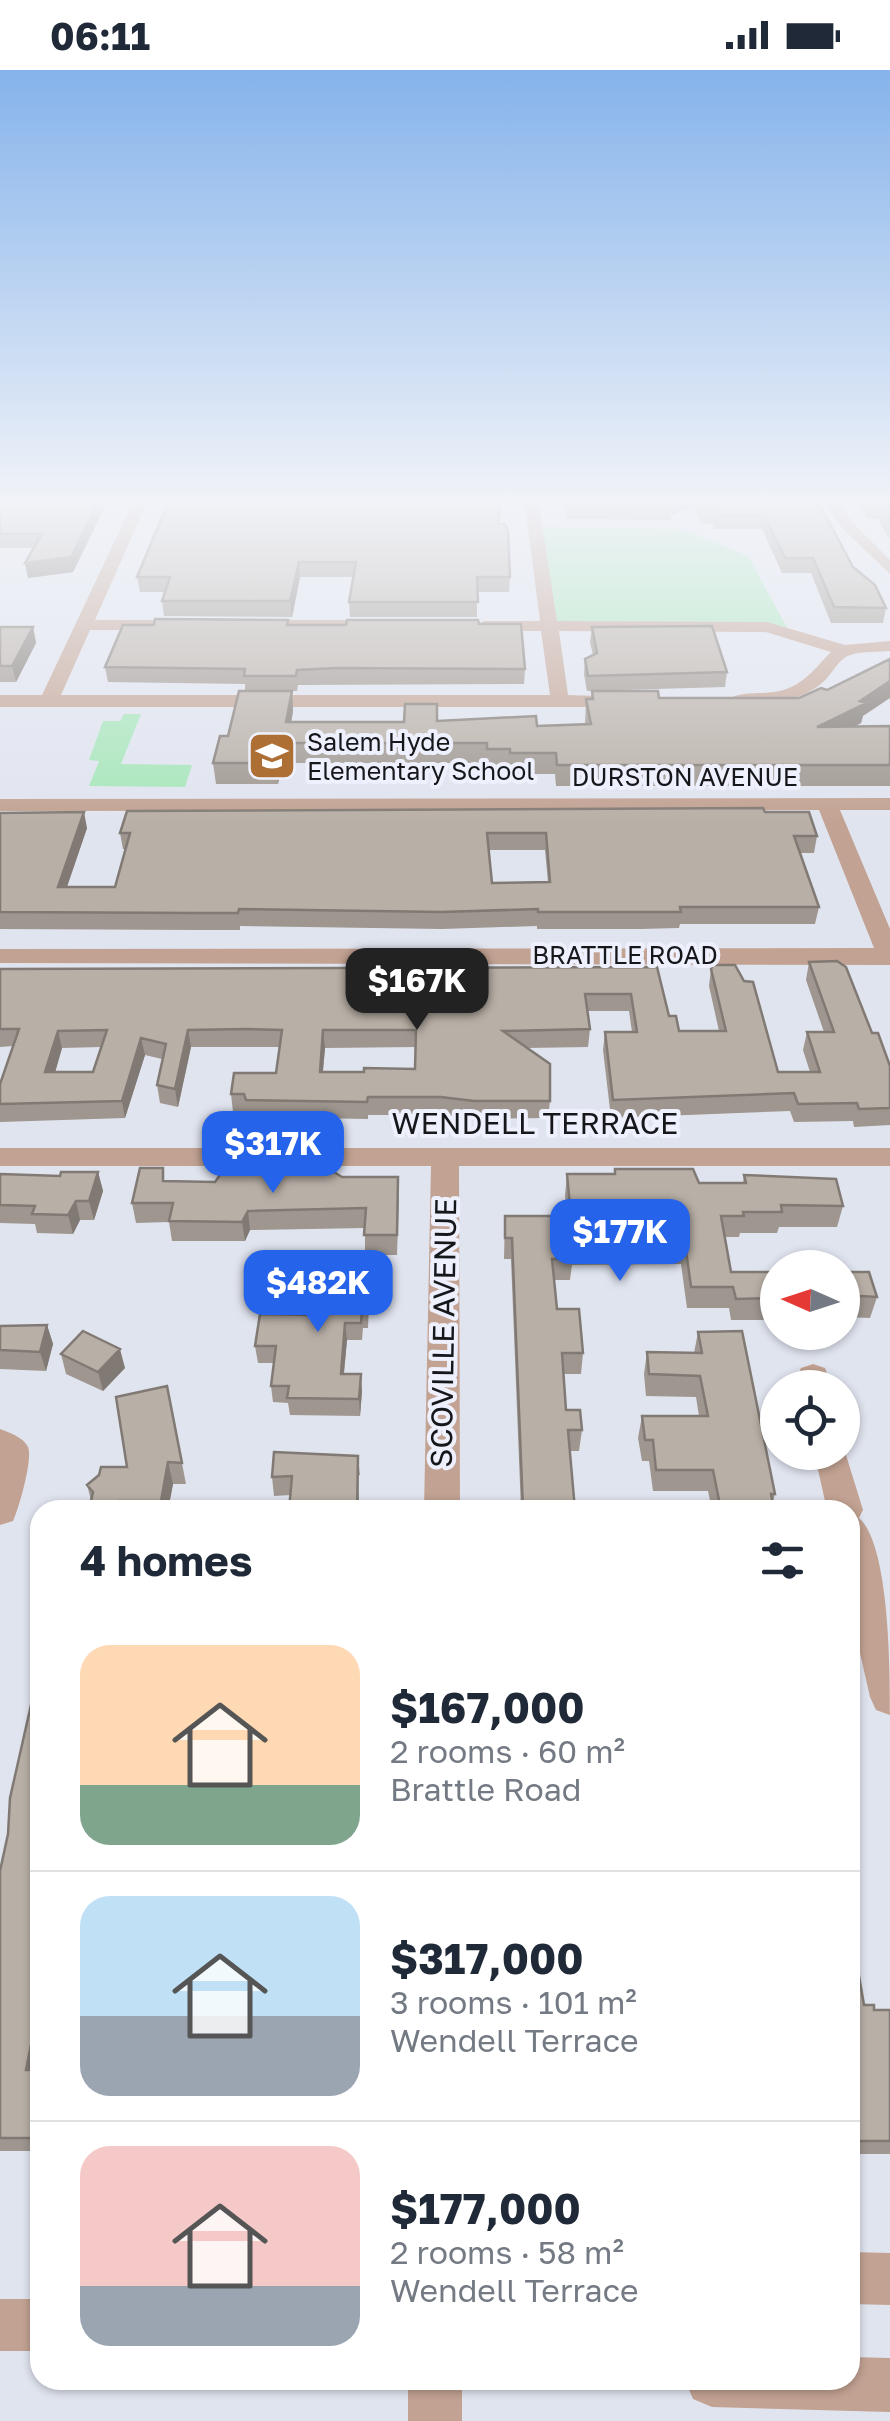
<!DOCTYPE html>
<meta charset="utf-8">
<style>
body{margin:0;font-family:"Golos Text",sans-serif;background:#f6f6f7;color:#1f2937;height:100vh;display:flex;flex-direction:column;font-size:38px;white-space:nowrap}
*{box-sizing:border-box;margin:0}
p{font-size:32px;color:#747a83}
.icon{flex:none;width:55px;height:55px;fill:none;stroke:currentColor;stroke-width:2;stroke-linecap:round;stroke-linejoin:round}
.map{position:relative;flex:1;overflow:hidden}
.sheet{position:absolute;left:30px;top:1430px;width:830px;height:890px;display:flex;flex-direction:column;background:#fff;border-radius:30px;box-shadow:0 2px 8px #0004}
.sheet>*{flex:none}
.needle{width:65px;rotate:273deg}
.tools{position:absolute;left:760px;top:1180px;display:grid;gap:20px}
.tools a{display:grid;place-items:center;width:100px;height:100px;border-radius:50%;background:#fff;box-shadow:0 2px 8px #0004;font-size:50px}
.price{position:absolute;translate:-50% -85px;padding:0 22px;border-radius:20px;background:#2563eb;color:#fff;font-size:32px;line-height:65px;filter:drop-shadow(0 2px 5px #0008)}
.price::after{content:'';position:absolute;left:50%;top:60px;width:30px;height:22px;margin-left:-15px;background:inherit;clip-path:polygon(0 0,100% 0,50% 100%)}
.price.selected{background:#222;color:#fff}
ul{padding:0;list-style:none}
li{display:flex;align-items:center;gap:30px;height:250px;padding:0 50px}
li+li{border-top:2px solid #e0e1e3}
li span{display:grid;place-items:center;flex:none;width:280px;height:200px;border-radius:30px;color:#555}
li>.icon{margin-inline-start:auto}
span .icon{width:120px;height:120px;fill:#fffc;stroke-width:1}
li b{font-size:42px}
h2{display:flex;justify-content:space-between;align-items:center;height:120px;padding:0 50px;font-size:42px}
.status{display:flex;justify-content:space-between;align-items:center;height:70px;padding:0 50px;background:#fff;direction:ltr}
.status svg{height:28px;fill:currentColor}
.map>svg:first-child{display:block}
.green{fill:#a6e6b9}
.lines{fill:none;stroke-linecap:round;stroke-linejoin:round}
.minor{fill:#c2a292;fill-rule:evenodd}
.wall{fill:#9e968f;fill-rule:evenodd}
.shaded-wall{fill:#817a74}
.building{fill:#b8afa6;stroke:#817a74;stroke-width:2.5;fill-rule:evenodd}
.labels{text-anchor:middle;stroke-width:8;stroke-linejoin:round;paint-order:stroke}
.far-poi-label{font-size:25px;fill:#16171b;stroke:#eef1fd;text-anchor:start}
.far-street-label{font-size:25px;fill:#16171b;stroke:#eef1fd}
.street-label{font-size:30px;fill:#16171b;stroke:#eef1fd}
</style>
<div class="status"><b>06:11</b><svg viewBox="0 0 49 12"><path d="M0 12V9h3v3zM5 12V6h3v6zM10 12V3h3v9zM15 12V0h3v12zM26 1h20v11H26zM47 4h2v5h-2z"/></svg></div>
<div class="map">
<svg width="890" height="2351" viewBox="0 0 890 2351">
<rect width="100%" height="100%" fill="#e0e4ef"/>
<!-- green -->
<path class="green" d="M535,457l147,2 66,27 42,77 -240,-7z
M124,644h17l-20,50 71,1 -7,22 -96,-1 10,-25 -10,-1 14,-39h17z"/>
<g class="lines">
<!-- minor -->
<path class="minor" d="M135,428h14l-54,122h68l8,5 -8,5h-73l-29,65h489l-9,-64h-57l-8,-5 8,-5h56l-16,-123h14l19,123 210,1 78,23 45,-4v10c-12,1 -28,0 -40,4 -12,4 -18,20 -28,28 -17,16 -77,33 -96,18 13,-11 37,-6 54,-10 24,-6 35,-23 51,-39l-65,-20 -207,-1 9,64 63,2v8l-7,2h-624v-12h42z
M821,428h14l17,24 38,38v14l-48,-46z
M249,550h139l8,5 -8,5 -145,-1v-8z
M890,728v12h-50l50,119v36l-890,-2v-14l874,-1 -55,-138 -819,1v-12z
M0,1078h890v18h-431l1,344h-36l7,-344h-431z
M813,1294l12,4 7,20h-33l-2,-11 4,-9z
M0,1359c10,4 23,8 28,18 5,12 -9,61 -15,74l-13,4z
M842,1372l21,68 -4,8c31,27 31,155 31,197l-14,-5 -6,-13 -20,-88v-99h-23l-13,-58h28z
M850,2182l40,1v52l-40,-1z
M0,2229h40v52h-40z
M850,2287l40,1v54l-178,-5 -19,-8 -8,-19h165z
M408,2310h54v41h-54z"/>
</g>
<!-- wall -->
<path class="wall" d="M0,428h109l-36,74 -45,6 -3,-15 8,-15h-33z
M563,428h253l37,69 33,41 -3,15h-52l-20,-50h-29l-20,-44h-48l-2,-5h-11l-7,-18 -23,9v5l-105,-1z
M855,428h35v39h-2l-10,-18 -11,-1z
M499,454l11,53 -1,15h-32v25h-127l-1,-15 5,-25h-54l-8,40 -128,-1 -2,-15 3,-9h-25l-3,-15z
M479,554l46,45 -1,15 -226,1 -1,6h-5l1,20 -2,11 146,-1 100,5 48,-1 1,-26h5l1,-8 271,25 -2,7 -7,4 36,-1v60h-334l-1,-12h-46v-5h-22v-6h-205l-4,21h-62l-3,-21 15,-27 17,-45v-7l-137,-2 -3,-15 183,-42z
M0,557h33l3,16 -20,39h-16z
M592,557l135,45 -2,15 -138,4 -3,-17 1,-15 8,-4 -3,-13z
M765,742l52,24 -3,17h-14l19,54 -4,17h-135l-1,4 -39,1h-103v-3l-95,3 -202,-3v4h-39l-201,-1v-116l87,15 -20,59h48l10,-38h-2l-3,-16zM489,780h56l3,32 -56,1z
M809,892l63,71 18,33v59l-36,2 -1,-6 -59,1 -4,-11 -179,7 -8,-68 2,-18h27l-3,-21h-42l3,18 -2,18 -61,1 23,53 -2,17 -75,1 -32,-4h-73v4l-120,-2 -2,-5h-13l-2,-18 45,-21 4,-26h-89l-13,60 -18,-4 -3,-18 5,-26 -17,-4 -20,63 -125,4v-38l13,-38 -13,1v-78l657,-2 12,49 10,15h40l-10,-45 2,-17 67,103h32l-7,-22 4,-18h17l-18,-52zM101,977l-8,25h-38l7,-24zM416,977l-1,22 -51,3h-41l2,-24z
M615,1099l84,14h44l1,-8 99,31 -6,21h-58l-2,6h-37l-1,4h-14l6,35h47l-2,48h-45l-2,-12h-42l-6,-44 -109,1 -2,15h-16l3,29 26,44 -2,21h-18l3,36 16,20 -3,21h-9l5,59h-54l-10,-251h-7l1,-43h62l-2,-21 2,-21h47z
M98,1102l5,19 -9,29h-14l-7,14 -36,-1 -2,-9 -35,-1v-49l60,2z
M342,1107l57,20 -2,58h-32v-27l-115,2 -5,11h-73l-3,-19 -33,1 -4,-20 33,-22 50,1z
M358,1199l-1,18 12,17 -1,24h-5l-1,12h-15l-3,34 18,17 -2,25 -70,-1 -2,-12 -15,-1 -2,-16 3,-23h-16l-3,-17 59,-31z
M842,1202l35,25 -7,21 -28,-1z
M47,1255l6,19 -7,27 -46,-2v-43z
M698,1262l77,162 -2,8 1,8h-62l-4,-19h-55l-4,-30h-7l-4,-23 4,-22h57l-3,-19 -50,-1 -2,-22 3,-22 47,1z
M61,1284l64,14 -22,23 -37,-17z
M167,1316l19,98h-13l-5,26h-79l2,-10 -4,-15 40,-18z
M358,1386l2,19 -69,20 -17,1 -2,-19z
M0,1801l40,199v89l-5,-5 1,-3h-36z
M850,1854l14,81 10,5h16v144h-40z"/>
<!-- shaded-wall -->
<path class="shaded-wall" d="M100,428h9l-36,74 -45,6 -3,-15z
M681,428h14l-1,8 -23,9 1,-9 -1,-4z
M299,492l1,15 -8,40 -2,-16z
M33,557l3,16 -20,39 -4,-16z
M890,611v17l-27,18 -2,7 -48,24 4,-20z
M292,621l1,20 -5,31 -2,-20z
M281,673l1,20 -4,21 -1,-21z
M84,742l3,16 -26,76 -3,-17z
M188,960l3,17 -13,60 -3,-18z
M323,960l2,18 -4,41 -1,-17z
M58,961l4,17 -12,42 -5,-18z
M141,968l4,17 -20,63 -3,-17z
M98,1102l5,19 -9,29 -5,-19z
M76,1131l4,19 -7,14 -5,-19z
M248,1141l2,19 -5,11 -3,-19z
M345,1253l2,17 -5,51 -1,-17z
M47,1255l6,19 -7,27 -6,-19z
M120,1279l5,19 -22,23 -5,-19z
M361,1304l1,17 -2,25 -1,-17z
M358,1386l1,54h-2z
M168,1392l5,22 -5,26h-5l-2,-9z
M40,1929v65l-4,21 -10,-15z"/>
<!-- building -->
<path class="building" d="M0,428h100l-29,59 -46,6 17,-29h-42z
M170,428h330l-2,26h7l3,7 2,46h-33l1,25h-129l7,-40h-57l-9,39h-128l8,-24h-33z
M566,428h115l-10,4 1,4 -105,-1z
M698,428h118l37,69 22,18 11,23 -52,-1 -21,-49h-28l-21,-43h-48l-2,-5h-11z
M866,428h24v23l-10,-16 -10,-1z
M155,549l133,1 -1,5h59l1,-5h131l1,4h42l4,45 -188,-1 -40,2 -1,6h-52l1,-7 -140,-2 18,-42h31z
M712,556l15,46 -139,4 -3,-17 12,-6 -5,-26z
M0,557h33l-21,39h-12z
M890,589v22l-30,20 6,2 -49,24 73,-1v39h-333l-1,-12h-46v-4h-23v-6h-206l-4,20h-64l7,-27h8l11,-45h53l-6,31h118l1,-18h32v17l99,-5 1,10 54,-2 -5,-25h7l-1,-8h66l1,7h140l22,-10 6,2z
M763,738l2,4h44l8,24h-23l25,71h-139l1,5h-143v-3l-96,3 -203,-3 -1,4h-40l-198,-1v-99l84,-1 -26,75h57l15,-54h-10l7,-22zM487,763h59l4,49 -58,1z
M837,891l9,6 26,66h6l12,33v42l-31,1 -2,-6 -59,1 -4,-11 -181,7 -8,-68h32l-6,-38h-46l5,35 -87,2 47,33v37h-76l-33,-4h-73l-1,5 -121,-2 -2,-6h-13l3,-21h42l6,-43 -35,-1 -59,1 -13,59 -18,-4 9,-41 -25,-6 -19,63 -122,3v-20l19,-55h-19v-60l657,-2 12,49h7l3,15h47l-15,-62 2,-4h22l9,16 9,1 25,90h42l-13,-40h27l-25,-70zM107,960l-14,42h-48l13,-41zM323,960h93l-1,39 -51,-1v4h-44z
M140,1098h23v13l52,1 7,-10h112l8,5h56l-1,58h-33l2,-27 -118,3 -6,11 -73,-1 4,-18h-41z
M615,1099h78l6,14h47l-2,-8 92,4 7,27 -62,-1 1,7h-39l1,4h-23l10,56h47v26l-42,1 -3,-12h-42l-6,-44 -114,1 1,15h-20l5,50h22l4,44h-21l4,57h14l2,20h-14l7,80h-52l-11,-272h-7v-22h66l-4,-42h48z
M61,1102h37l-9,29h-13l-8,14 -36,-1 3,-8 -35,-1v-31l60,2z
M357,1182l-2,35h13l-1,24h-5l-1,12h-16l-4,51h20l-2,25 -72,-1 2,-12h-18l5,-40h-21l5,-32 54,1 5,-62z
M842,1202h27l8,25 -35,-2z
M47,1255l-7,27 -40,-2v-24z
M83,1261l37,18 -22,23 -37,-18z
M742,1261l33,163h-4l3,16h-53l-8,-40h-57l-3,-30h-8l-3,-24h66l-8,-40 -51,-2 -2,-22 55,1 -4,-21z
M167,1316l15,77 -14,-1 -7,39h-42l-2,9h-28l4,-18 -6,-7 12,-10 2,-8h26l-11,-70z
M274,1382l84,4 -1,54h-68l3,-34 -20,1z
M40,1595v334l-14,71h14v84h-5l3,-16h-38v-267l8,-37 2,-36z
M850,1805l6,29h-6z
M850,1854l14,81h10v5h16v131h-34l-6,-34z"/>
<!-- sky -->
<linearGradient id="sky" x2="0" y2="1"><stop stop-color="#85b3eb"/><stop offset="0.57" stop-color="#f1f3f8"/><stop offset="1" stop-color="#f1f3f8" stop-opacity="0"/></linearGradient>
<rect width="890" height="757" fill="url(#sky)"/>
<!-- icons -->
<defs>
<g id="school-square" transform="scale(2.5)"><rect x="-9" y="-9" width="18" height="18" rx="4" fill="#ae6f35" stroke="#eef1fd"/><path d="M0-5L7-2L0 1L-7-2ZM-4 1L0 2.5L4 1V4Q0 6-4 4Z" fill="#fff"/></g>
</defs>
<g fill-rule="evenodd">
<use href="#school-square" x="272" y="686"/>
</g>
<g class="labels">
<!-- far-poi labels -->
<g class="far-poi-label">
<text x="307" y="681">Salem Hyde<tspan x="307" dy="29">Elementary School</tspan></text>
</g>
<!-- far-street labels -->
<g class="far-street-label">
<text x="685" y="716">DURSTON AVENUE</text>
<text x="625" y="894">BRATTLE ROAD</text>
</g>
<!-- street labels -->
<g class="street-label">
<text x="535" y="1064">WENDELL TERRACE</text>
<text transform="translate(444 1263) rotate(-89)" y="10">SCOVILLE AVENUE</text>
</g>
</g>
</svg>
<div class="tools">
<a><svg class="needle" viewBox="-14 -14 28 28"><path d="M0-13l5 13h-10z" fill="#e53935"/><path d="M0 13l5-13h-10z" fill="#747a83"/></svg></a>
<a><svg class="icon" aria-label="locate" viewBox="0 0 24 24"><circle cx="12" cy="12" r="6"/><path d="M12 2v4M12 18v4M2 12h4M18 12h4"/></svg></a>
</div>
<b class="price selected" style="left:417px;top:963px">$167K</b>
<b class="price" style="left:273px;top:1126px">$317K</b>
<b class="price" style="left:620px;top:1214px">$177K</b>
<b class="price" style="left:318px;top:1265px">$482K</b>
<section class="sheet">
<h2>4 homes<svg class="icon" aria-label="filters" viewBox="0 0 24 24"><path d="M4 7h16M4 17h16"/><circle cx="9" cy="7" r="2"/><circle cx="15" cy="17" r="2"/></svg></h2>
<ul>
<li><span style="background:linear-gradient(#ffd9b3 70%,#7fa58c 0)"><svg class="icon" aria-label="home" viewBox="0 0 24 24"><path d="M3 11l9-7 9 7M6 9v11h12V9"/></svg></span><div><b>$167,000</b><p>2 rooms · 60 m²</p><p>Brattle Road</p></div></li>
<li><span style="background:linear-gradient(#bfe0f5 60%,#9aa5b1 0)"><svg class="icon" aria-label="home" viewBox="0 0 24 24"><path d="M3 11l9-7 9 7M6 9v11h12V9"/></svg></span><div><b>$317,000</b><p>3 rooms · 101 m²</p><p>Wendell Terrace</p></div></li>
<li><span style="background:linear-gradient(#f6c9c9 70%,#9aa5b1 0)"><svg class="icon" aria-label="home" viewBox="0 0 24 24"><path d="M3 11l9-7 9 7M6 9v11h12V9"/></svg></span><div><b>$177,000</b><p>2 rooms · 58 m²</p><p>Wendell Terrace</p></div></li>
</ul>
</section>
</div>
